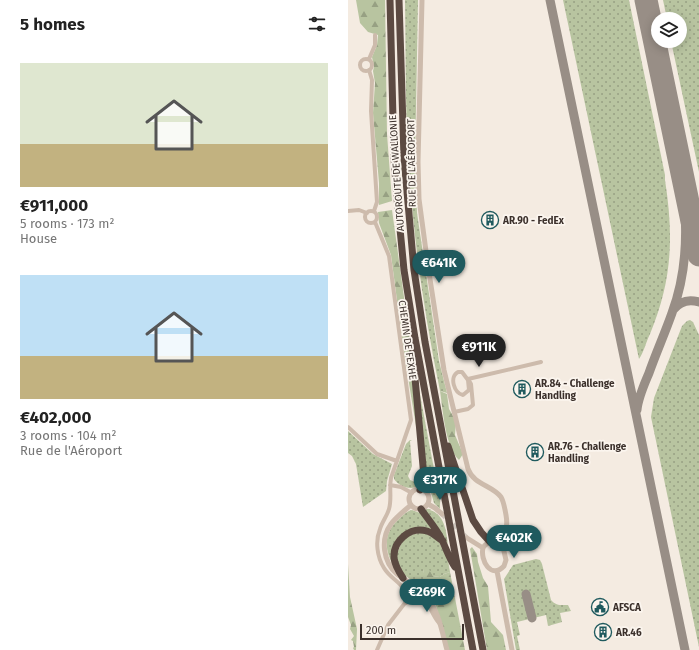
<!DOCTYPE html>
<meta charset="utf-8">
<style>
body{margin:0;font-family:"Fira Sans",sans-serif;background:#f2f2f2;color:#222;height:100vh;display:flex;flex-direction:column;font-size:15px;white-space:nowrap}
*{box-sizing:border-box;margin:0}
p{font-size:13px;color:#767676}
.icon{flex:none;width:22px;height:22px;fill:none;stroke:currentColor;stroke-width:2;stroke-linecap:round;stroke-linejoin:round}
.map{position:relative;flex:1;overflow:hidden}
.details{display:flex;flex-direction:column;background:#fff;width:348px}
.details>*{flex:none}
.buttons{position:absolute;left:303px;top:12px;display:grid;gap:8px}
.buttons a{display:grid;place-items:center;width:36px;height:36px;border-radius:50%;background:#fff;box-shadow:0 2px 10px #0003;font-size:20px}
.scale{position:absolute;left:12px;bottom:10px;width:104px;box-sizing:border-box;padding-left:4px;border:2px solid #3b302b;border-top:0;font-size:11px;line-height:14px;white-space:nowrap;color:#3b302b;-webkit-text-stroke:3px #fbf5ee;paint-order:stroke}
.price{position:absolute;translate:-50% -34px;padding:0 9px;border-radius:14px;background:#1f5a5e;color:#fff;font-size:13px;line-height:26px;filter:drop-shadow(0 1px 2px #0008)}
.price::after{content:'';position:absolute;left:50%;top:24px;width:12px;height:9px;margin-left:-6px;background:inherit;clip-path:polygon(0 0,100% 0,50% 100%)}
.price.selected{background:#222;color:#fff}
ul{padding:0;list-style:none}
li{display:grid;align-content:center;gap:8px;height:212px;padding:0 20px}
li span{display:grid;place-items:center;height:124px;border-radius:0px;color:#555}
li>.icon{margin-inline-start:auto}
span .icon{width:72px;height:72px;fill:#fffc;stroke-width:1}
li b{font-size:17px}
h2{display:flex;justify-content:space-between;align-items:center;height:48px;padding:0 20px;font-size:17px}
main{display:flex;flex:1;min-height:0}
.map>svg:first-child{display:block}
.green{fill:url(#green-dots)}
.forest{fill:url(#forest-firs)}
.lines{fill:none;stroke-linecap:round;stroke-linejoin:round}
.taxiway{stroke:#988e86;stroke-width:9}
.runway{stroke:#988e86;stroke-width:23}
.tertiary-tunnel{stroke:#cfc6bd;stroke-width:5;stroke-dasharray:5 2.5;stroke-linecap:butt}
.minor{stroke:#cdbbac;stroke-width:4}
.tertiary{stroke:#cdbbac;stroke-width:5}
.motorway{stroke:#5c4a42;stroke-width:7}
.labels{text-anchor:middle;stroke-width:3.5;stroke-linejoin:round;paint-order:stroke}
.street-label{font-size:10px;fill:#3b302b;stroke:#fbf5ee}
.poi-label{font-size:10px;font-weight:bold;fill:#3b302b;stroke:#fbf5ee;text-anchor:start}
</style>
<main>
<section class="details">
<h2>5 homes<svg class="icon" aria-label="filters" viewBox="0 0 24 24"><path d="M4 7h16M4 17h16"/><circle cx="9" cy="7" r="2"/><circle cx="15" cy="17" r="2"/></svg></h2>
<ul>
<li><span style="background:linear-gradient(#dfe7d0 65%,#c2b280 0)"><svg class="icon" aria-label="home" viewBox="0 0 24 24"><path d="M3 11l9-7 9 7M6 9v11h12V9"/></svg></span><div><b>€911,000</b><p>5 rooms · 173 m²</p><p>House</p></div></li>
<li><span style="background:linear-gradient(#bfe0f5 65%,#c2b280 0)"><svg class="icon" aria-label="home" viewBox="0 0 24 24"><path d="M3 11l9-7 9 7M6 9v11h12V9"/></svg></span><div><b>€402,000</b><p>3 rooms · 104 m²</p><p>Rue de l'Aéroport</p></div></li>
</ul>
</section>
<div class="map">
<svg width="351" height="650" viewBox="0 0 351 650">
<defs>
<pattern id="green-dots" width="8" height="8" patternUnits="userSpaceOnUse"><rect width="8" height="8" fill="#b8c4a0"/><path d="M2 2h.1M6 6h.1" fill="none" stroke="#97a083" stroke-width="1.8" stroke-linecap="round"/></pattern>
<pattern id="forest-firs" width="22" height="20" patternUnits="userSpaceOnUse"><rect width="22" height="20" fill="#b8c4a0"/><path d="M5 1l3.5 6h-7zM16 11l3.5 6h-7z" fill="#97a083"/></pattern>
</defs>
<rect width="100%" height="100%" fill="#f4ebe1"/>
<!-- green -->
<path class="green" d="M57,0h13l-3,161 2,52 22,148 8,32 -7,-2c-15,-73 -26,-147 -31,-222 -4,-56 -3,-113 -4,-169z
M215,0h66l36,175v5c9,57 7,101 -15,154 -4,8 -6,18 -11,25z
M315,0h36v172l-28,-131h9v-22h-13z
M342,320l3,2 6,13v312l-48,-230 3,-19 28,-72 5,-5z
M70,384l22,117v8l-6,-6 -4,-14 -5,-5z
M0,431l25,23 19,10 -5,17 -1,10 -23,16 -7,-43 -4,-8 -4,-3z
M62,440l2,1h-2l2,25 -4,10 2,4 10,4c-7,8 -21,3 -26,-5v-4l12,-31z
M79,509h4l-1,1c15,5 16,21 18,34l-25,-33z
M64,510l8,3 14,19 -6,-2 -28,7 -6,30c-10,-17 -11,-34 5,-48 4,-4 8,-8 13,-9z
M75,532l15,8 10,20 2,12 -6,2 -4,3 -7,-1 -10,-7 6,26 -7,-7 -19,-14 -7,-17c7,-19 7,-21 27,-25z
M188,559l4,1 2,4 9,36c5,6 10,5 17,5l3,6 -11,2 2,9 -14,4 -2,-11 -29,7 3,13 -3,1 3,14h-4l-12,-71 9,-14z"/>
<!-- forest -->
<path class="forest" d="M8,0h29l2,134 5,67 -13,4v-22l-6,-70 2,-30 -2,-12 1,-4 -2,-10 5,-12 1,-10 -10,-3 -8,-9z
M44,210l19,138 7,78h-2l-12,-73 -13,-98 -12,-32 -1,-11z
M92,391l7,3 2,15 7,12 -1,14 8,19 -4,6c-14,-13 -16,-50 -19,-69z
M124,547l5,7 1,8 5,16 5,8 3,36 12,13 3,15h-19l-17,-101z
M0,564l2,33 7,32 -1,21h-2l-1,-2 1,-1 -1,-6 -2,-1 3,-4 -4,-7 1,-4 -3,-8z
M77,568h3l5,8 7,1 4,-3 6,-2 15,78h-16l-13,-44 -7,-11 -4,-13 -2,-13z"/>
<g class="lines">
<!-- taxiway -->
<path class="taxiway" d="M202,0l135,650
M338,231l4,-8 9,-7
M325,310c7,-9 16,-11 26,-8
M289,410c1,-12 7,-25 12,-37 7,-20 16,-40 23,-60 22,-59 13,-118 3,-178
M178,594l6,24"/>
<!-- runway -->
<path class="runway" d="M298,0l53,255"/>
<!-- tertiary-tunnel -->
<path class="tertiary-tunnel" d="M94,514l25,24"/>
<!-- minor -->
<path class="minor" d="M21,59l6,-14v-10
M12 65a6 6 0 1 1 12 0a6 6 0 1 1-12 0Z
M21,70l3,10 -1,31 6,91 -3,9
M0,211l11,-1 8,3
M17 217a6 6 0 1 1 12 0a6 6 0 1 1-12 0Z
M27,222l14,34 22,164 -20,58c-2,11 1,21 -2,31 -2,7 -7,13 -9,20 -5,12 -3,28 4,39 7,12 22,16 24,31l-20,26 -11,25
M110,372h4l6,8 1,10 -6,5c-9,-2 -14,-18 -5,-23z
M106,412l14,-3 5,-4 -2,-21 -3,-5 73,-17
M0,427l29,27 20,7
M42,485l11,2 11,6
M58,603c24,-13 22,8 33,20"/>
<!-- tertiary -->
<path class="tertiary" d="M74,0l-4,162 1,37 9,67 16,104 24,99c6,16 24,16 33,28 3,5 4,13 5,18 2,11 0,17 -6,27
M61 499a10 10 0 1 1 20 0a10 10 0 1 1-20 0Z
M80,504l7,4 7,6
M63,505c-7,6 -15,12 -20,19 -11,15 -8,38 6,50 9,8 22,13 29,22 13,15 16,36 21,54
M119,538l16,10
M145,541l9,2 4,17 -2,6c-13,14 -24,-6 -21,-18 2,-4 6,-6 10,-7z
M149,571l15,79"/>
<!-- motorway -->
<path class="motorway" d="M42,0l4,158 3,40 7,72 11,68 58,312
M51,0l5,158 10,112 11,72 58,308
M64,345l12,132 -4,13
M100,446l25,74 8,12 9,10
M73,509c6,9 15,19 20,29 5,10 8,20 14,29
M55,578c-4,-6 -8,-12 -9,-20 -1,-17 16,-32 33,-27 7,2 10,7 16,10"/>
</g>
<!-- icons -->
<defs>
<g id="building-ring" transform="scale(0.9)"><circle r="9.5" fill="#fbf5ee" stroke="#1f5a5e" stroke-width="1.5"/><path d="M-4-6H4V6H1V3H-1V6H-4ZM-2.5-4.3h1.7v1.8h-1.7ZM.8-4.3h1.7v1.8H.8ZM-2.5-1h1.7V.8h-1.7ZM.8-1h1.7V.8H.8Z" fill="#1f5a5e"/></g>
<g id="civic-ring" transform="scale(0.9)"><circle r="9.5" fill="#fbf5ee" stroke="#1f5a5e" stroke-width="1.5"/><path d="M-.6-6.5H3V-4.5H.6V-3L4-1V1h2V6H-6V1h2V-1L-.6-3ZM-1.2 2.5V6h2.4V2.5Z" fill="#1f5a5e"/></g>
</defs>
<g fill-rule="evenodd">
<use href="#building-ring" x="142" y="220"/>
<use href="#building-ring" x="174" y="389"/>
<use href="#building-ring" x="187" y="452"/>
<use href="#civic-ring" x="252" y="607"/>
<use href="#building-ring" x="255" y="632"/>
</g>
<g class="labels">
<!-- street labels -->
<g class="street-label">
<text transform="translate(63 163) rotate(-91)" y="4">RUE DE L'AÉROPORT</text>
<text transform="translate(48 173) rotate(-94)" y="4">AUTOROUTE DE WALLONIE</text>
<text transform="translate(60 340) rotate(82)" y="4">CHEMIN DE FEXHE</text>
</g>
<!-- poi labels -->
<g class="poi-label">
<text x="155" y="224">AR.90 - FedEx</text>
<text x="187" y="387">AR.84 - Challenge<tspan x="187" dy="12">Handling</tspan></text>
<text x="200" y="450">AR.76 - Challenge<tspan x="200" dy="12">Handling</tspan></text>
<text x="265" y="611">AFSCA</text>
<text x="268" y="636">AR.46</text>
</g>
</g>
</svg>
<div class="buttons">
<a><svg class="icon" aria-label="layers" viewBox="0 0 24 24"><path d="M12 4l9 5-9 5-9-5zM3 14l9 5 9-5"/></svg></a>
</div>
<div class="scale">200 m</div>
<b class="price" style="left:91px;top:284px">€641K</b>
<b class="price selected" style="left:131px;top:368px">€911K</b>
<b class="price" style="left:92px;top:501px">€317K</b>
<b class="price" style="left:166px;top:559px">€402K</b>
<b class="price" style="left:79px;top:613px">€269K</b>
</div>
</main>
